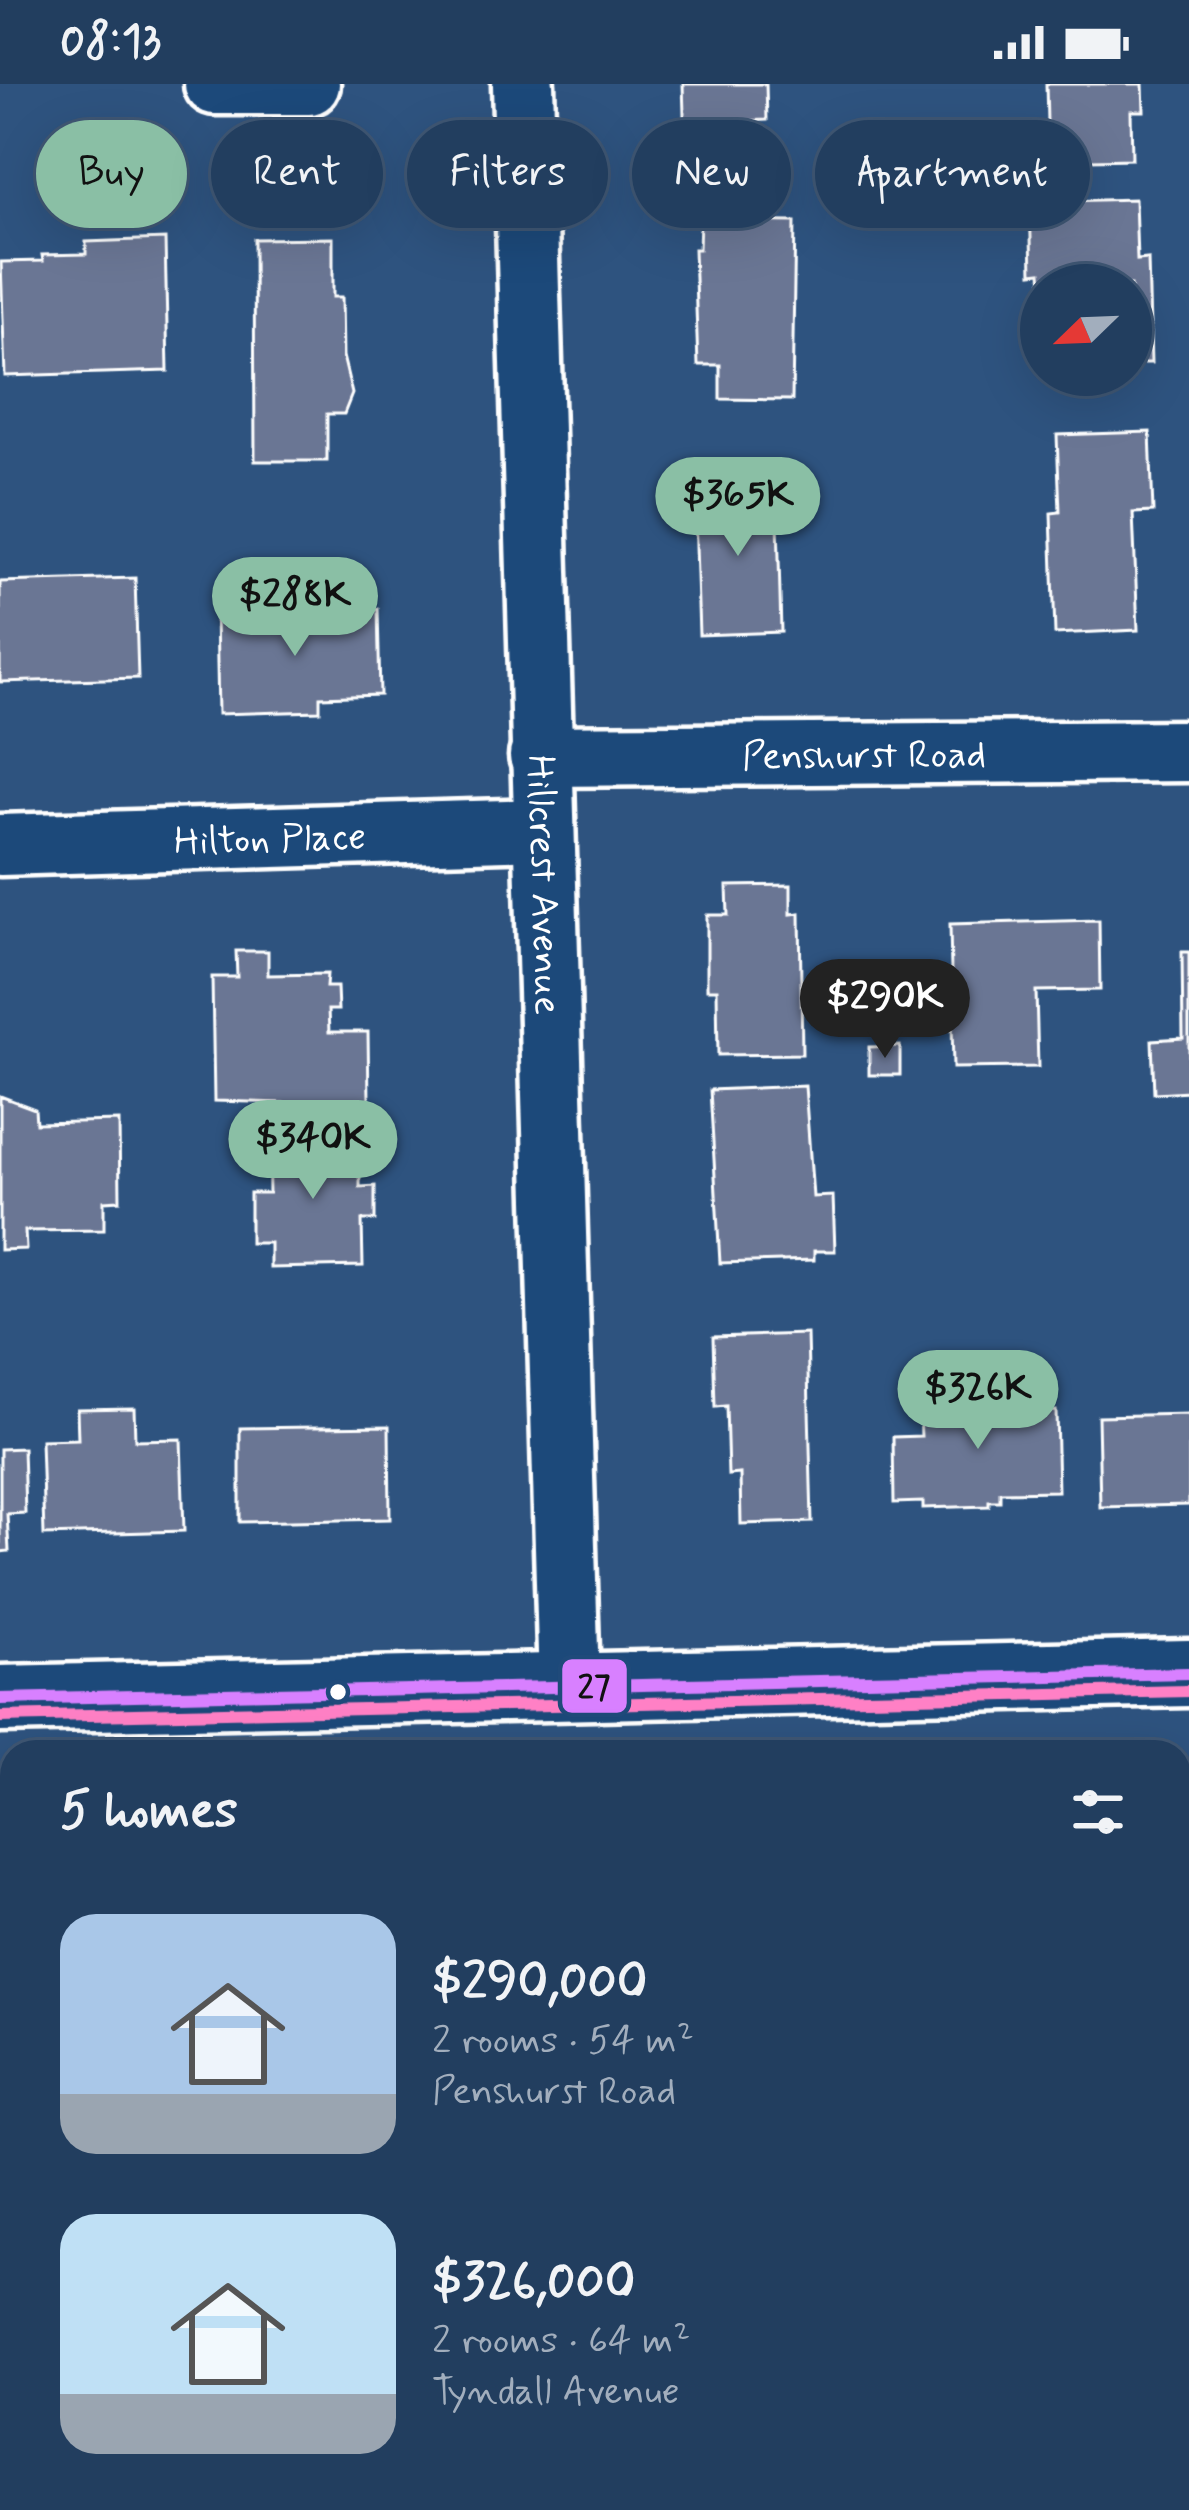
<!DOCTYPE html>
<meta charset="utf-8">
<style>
body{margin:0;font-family:Mynerve,sans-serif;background:#2e4968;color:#f1f3f6;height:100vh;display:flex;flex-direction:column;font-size:45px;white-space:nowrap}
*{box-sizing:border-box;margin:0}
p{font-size:39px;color:#a2aebd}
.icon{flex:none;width:66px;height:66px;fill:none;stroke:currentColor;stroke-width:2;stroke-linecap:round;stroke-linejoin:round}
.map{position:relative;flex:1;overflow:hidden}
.panel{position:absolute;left:0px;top:1656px;width:1191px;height:771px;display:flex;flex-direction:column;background:#223e5f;border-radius:36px 36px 0 0;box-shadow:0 12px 48px #0002,0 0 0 3px #3f5774}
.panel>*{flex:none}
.guide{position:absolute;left:36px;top:36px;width:1119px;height:108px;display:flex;gap:24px}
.needle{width:78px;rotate:247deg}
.buttons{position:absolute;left:1020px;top:180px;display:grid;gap:24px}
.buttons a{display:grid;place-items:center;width:132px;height:132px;border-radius:50%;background:#223e5f;box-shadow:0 12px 48px #0002,0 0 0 3px #3f5774;font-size:60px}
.price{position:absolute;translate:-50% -102px;padding:0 27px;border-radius:42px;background:#8abfa5;color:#111;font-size:39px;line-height:78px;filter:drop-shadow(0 3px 6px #0008)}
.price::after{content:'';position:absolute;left:50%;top:72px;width:36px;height:27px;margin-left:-18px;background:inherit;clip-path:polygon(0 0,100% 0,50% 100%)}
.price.current{background:#222;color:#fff}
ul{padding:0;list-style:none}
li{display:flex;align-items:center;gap:36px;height:300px;padding:0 60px}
li span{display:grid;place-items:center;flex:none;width:336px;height:240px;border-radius:36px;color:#555}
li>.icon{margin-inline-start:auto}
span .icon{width:144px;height:144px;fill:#fffc;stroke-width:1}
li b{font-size:51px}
h2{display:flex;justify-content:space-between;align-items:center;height:144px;padding:0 60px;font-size:51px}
.chip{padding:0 42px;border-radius:54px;background:#223e5f;box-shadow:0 12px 48px #0002,0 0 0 3px #3f5774;font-size:42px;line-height:108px}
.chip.current{background:#8abfa5;color:#111}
.status{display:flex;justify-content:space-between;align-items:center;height:84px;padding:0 60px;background:#223e5f;direction:ltr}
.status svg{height:33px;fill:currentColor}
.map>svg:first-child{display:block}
.green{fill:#597d82;stroke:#acbec0;stroke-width:3}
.building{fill:#6b7694;stroke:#fff;stroke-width:3}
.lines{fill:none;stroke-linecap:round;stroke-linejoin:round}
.street-casing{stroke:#fff;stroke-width:69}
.secondary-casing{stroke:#fff;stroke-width:75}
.path{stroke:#fff;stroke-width:8;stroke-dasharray:12 9;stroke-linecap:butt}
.street{stroke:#1f4a7a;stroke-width:60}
.secondary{stroke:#1f4a7a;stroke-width:66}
.bus-1-casing{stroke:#1f4a7a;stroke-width:21}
.bus-2-casing{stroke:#1f4a7a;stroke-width:21}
.bus-1{stroke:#d880ff;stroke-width:12}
.bus-2{stroke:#ff80c5;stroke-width:12}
.bus-dot{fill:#fff;stroke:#1f4a7a;stroke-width:4.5}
.labels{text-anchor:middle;stroke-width:10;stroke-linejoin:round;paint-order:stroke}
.street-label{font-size:39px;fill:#fff;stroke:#1f4a7a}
.line-badge{stroke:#1f4a7a;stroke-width:4.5}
.pale-badge-label{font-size:33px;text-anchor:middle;font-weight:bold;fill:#111}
</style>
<div class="status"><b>08:13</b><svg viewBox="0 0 49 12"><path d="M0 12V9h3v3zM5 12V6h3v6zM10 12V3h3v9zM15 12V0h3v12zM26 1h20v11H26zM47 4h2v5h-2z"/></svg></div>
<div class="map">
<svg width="1189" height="2426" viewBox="0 0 1189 2426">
<rect width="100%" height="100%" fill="#2e537f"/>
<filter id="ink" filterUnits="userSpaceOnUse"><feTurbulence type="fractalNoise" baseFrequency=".00833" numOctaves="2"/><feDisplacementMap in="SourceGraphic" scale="24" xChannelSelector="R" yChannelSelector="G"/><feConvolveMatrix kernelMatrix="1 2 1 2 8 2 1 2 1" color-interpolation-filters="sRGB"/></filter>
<g filter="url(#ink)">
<!-- green -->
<path class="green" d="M1179,2226h10v200h-600v-11h590z"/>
<!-- building -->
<path class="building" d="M683,0h83l1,36 -23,1v22l-59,2z
M1046,0h97l1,27h-13l1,48 -84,2z
M1135,115l2,61 11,-1 3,104h-20v-78h-89l-1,-13 -9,1 -2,-71z
M700,137l95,1 -3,178 -72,-1v-34h-22l-4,-116h5z
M333,154v59h9l1,59 9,38 -8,20h-17v47h-72l-1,-222z
M165,155l3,132 -163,5 -4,-114 42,-1 -1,-6 44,-1v-12z
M1150,348l3,80 -20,1 5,117 -83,4 -4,-121 9,-1 -3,-77z
M777,400l4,148 -82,3 -5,-149z
M135,494l3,100 -138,4v-100z
M378,525l2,86 -60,2v14l-102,3 -2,-101z
M791,801v29l9,-1 2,141 -84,1 -1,-66h-10v-74h21l-1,-29z
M1099,836l1,70 -64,1 2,76 -85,1 -3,-144z
M236,867h32v24l59,-1 -1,13h11l1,23h-10l1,22h39l1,69 -58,1v21h-29l1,-20 -69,-2 -2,-124h25z
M1182,868h7v139l-35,2 -2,-53 31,-2z
M900,962v29h-31v-28z
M805,1002l8,111 20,-1 2,55h-21v9l-94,3 -10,-173z
M0,1012l35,13 1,14 83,-2 1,79 -16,1v29l-79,1 1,18 -26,1z
M360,1049v54l15,-1v34h-13l1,46 -93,2v-25h-20v-50h19l-1,-59z
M807,1250l5,188 -71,2 -1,-50 -12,1 -2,-69 -11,1 -2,-70z
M1018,1297l1,31 37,-1 2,80 -58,1v9h-11v5l-66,2v-6l-29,1 -1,-66 28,-1 -1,-21 43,-1v-32z
M134,1324l1,32 46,-1 3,92 -140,4 -3,-95 37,-1 -1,-30z
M1189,1330v91l-89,2 -2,-91z
M389,1342l1,93 -150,3v-94z
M23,1364l2,65 -18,1 2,37 -9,1v-103z
M1189,1751v128h-10v-127z
M0,1795h12v131h-12z
M1189,2073v93h-9l-1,7v-99z
M0,2217h12l-3,206 -9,1z
M426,2415h99v11h-99z"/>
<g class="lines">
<!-- street casing -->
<g class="street-casing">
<g id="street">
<path d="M215,0h94"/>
<path id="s1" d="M523,0l46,1602"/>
<path id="s2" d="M540,672l649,-5"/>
<path id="s3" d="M0,761l543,-16"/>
<path d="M277,2415l8,11"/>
<path d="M137,2426l10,-11"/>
</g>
</g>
<!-- secondary casing -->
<g class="secondary-casing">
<path id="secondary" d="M0,1615l1189,-26"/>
</g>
<!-- path -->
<path class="path" d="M1179,2364h10
M686,2426l7,-11"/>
<!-- street -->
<use href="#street" class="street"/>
<!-- secondary -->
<use href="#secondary" class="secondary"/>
<!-- bus-1 casing -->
<g class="bus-1-casing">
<path id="bus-1" d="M0,1615l1189,-26"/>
</g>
<!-- bus-2 casing -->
<g class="bus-2-casing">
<path id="bus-2" d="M0,1633l1189,-26"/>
</g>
<!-- bus-1 -->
<use href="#bus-1" class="bus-1"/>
<!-- bus-2 -->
<use href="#bus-2" class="bus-2"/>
</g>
</g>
<!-- markers -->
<circle class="bus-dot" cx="338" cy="1608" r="10"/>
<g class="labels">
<!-- street labels -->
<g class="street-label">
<text dy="14" stroke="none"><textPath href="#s2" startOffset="324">Penshurst Road</textPath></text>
<text dy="14" stroke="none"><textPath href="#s3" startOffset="270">Hilton Place</textPath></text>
<text dy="14" stroke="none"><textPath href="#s1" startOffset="801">Hillcrest Avenue</textPath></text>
</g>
</g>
<rect class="line-badge" x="560" y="1573" width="69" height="58" rx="12" fill="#d880ff"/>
<g class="pale-badge-label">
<text x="594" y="1614">27</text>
</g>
</svg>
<div class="buttons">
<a><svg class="needle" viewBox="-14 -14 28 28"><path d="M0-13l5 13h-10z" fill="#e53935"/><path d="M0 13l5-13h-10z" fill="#a2aebd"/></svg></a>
</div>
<b class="price" style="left:738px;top:475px">$365K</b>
<b class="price" style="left:295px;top:575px">$288K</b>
<b class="price current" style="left:885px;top:977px">$290K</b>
<b class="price" style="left:313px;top:1118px">$340K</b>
<b class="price" style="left:978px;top:1368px">$326K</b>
<div class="guide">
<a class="chip current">Buy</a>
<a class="chip">Rent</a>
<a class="chip">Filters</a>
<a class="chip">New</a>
<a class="chip">Apartment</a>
</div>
<section class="panel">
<h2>5 homes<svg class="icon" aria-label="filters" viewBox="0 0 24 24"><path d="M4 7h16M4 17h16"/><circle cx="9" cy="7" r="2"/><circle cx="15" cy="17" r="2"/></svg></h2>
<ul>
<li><span style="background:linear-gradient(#a9c7e8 75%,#9aa5b1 0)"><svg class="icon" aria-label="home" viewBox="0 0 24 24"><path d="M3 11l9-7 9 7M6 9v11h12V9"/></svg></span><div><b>$290,000</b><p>2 rooms · 54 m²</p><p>Penshurst Road</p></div></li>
<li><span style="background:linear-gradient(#bfe0f5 75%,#9aa5b1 0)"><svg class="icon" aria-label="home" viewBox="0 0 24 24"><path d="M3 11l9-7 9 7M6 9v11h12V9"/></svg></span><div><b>$326,000</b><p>2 rooms · 64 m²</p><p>Tyndall Avenue</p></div></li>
</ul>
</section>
</div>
